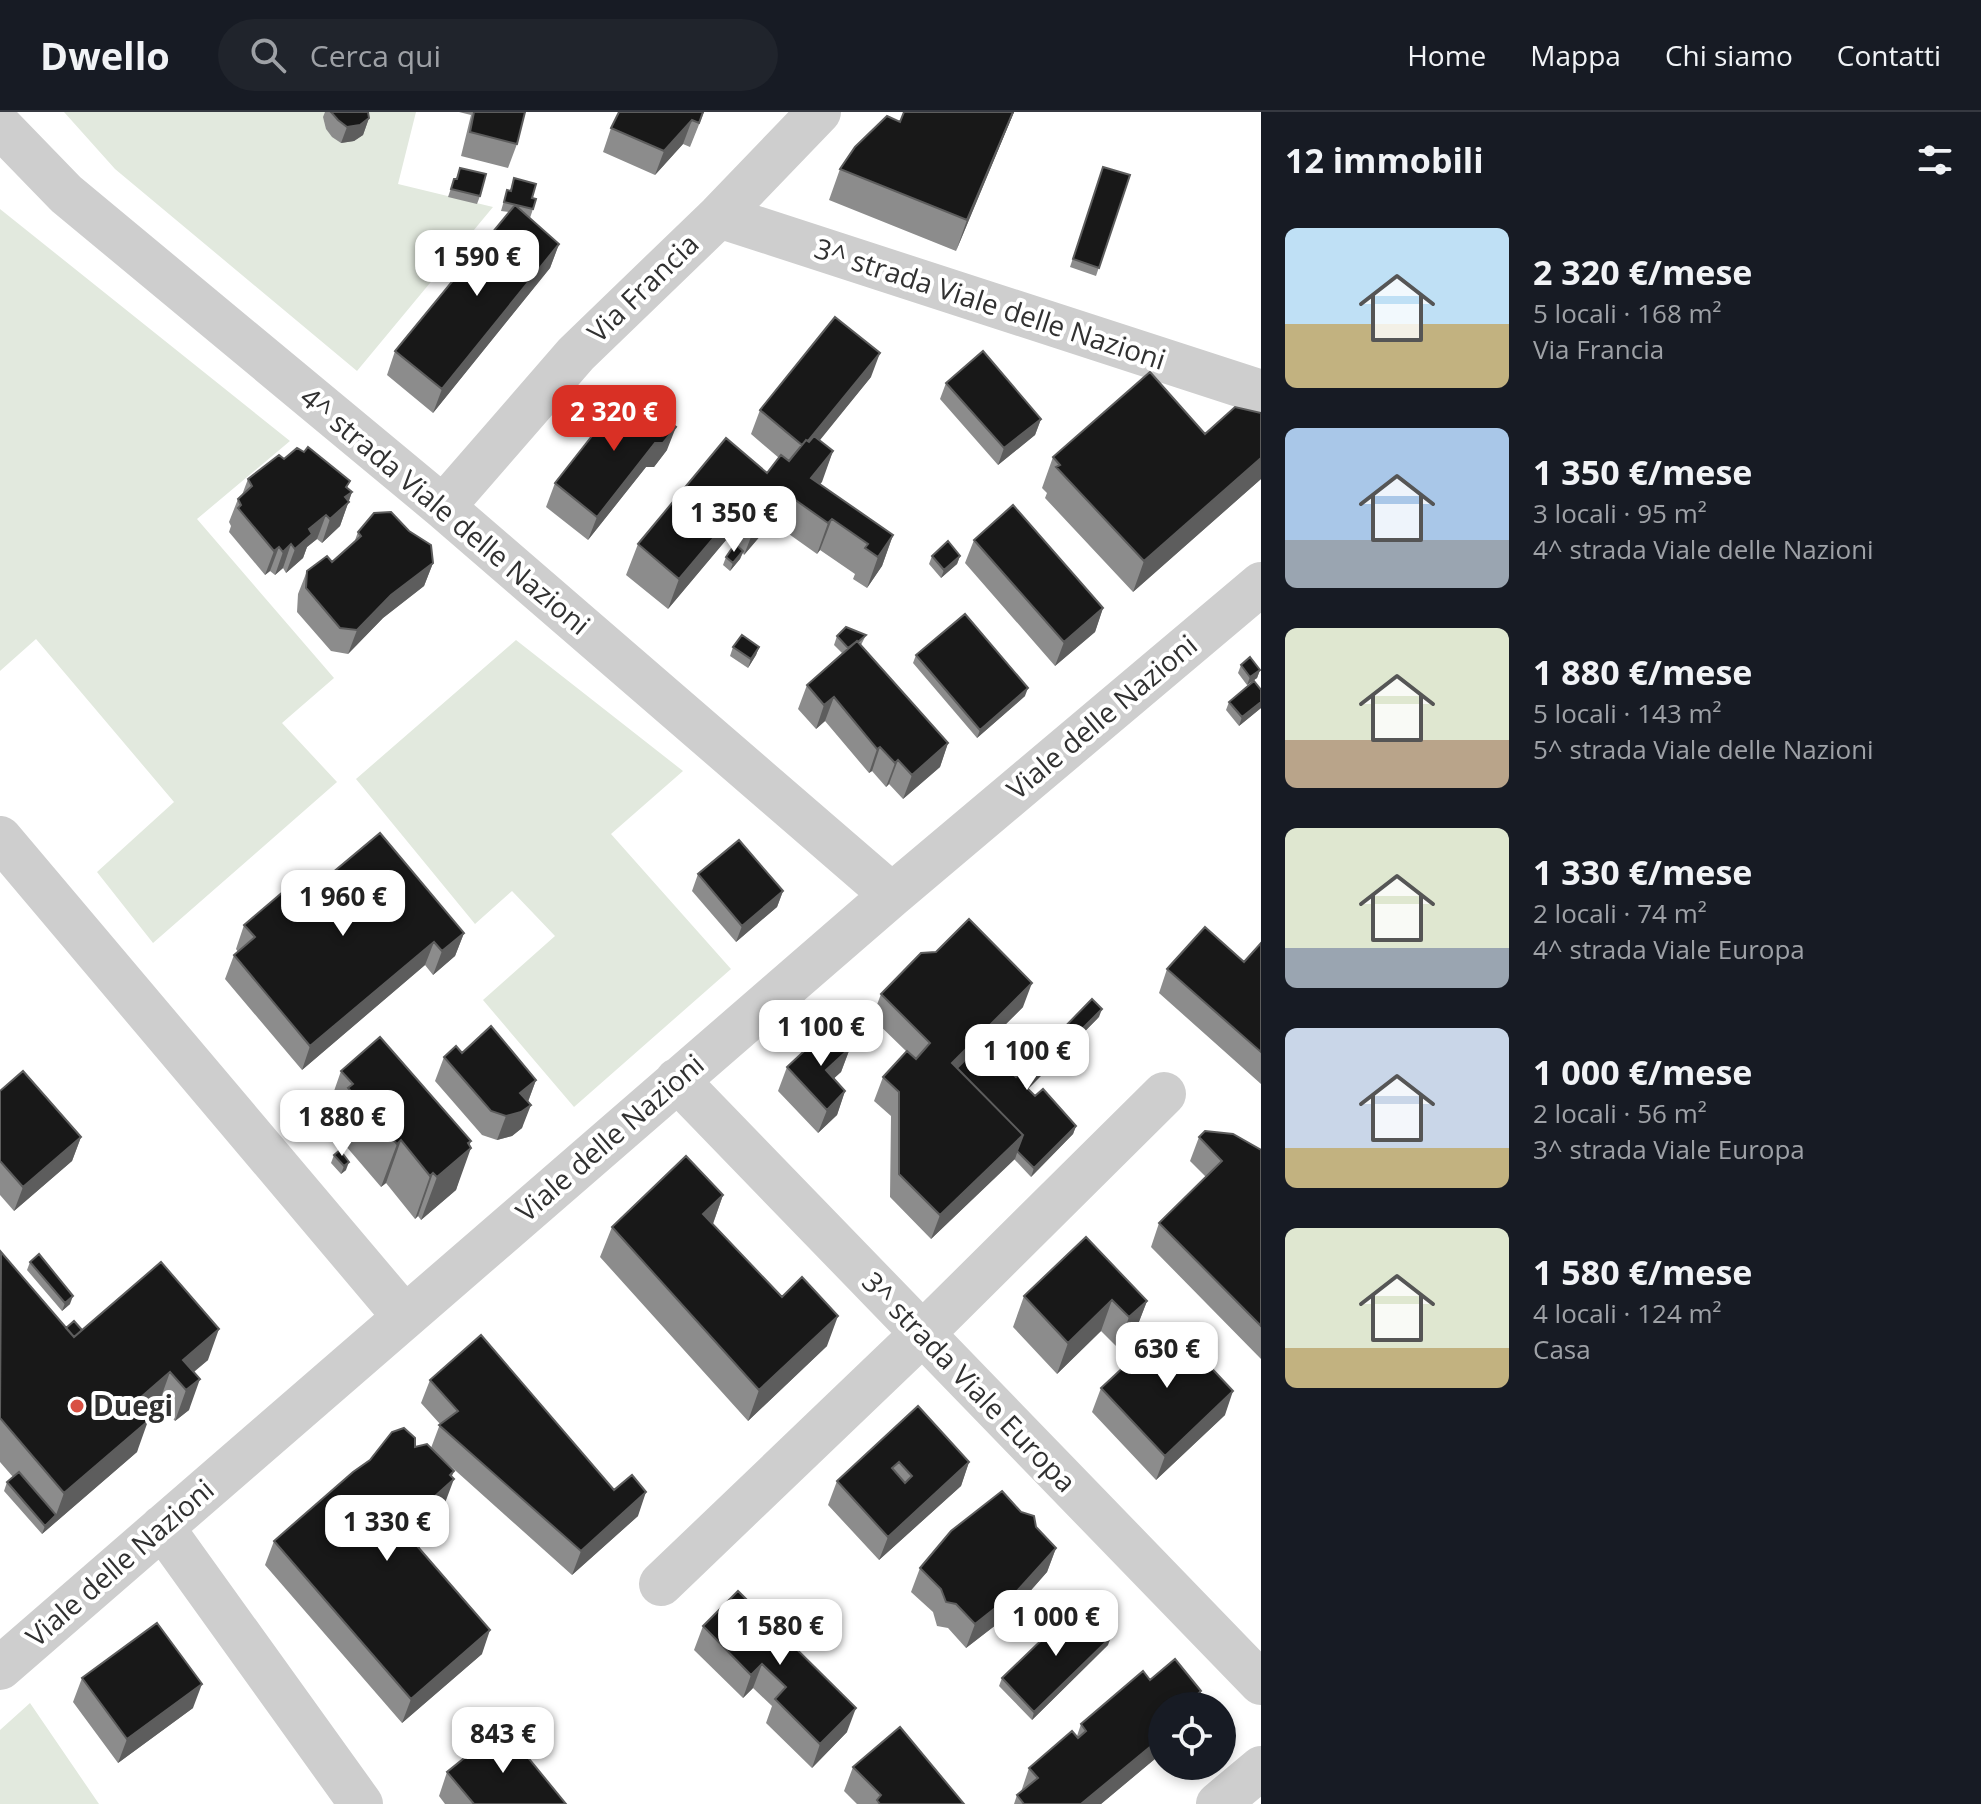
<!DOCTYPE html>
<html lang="it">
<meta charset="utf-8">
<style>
body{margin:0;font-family:"Open Sans",sans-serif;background:#20242c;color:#f1f3f6;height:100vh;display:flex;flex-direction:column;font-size:30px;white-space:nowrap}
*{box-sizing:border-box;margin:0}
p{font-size:26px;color:#9ea1a6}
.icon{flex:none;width:44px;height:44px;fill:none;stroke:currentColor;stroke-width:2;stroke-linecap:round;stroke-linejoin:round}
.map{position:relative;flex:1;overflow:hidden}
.side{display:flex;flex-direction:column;background:#171b24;width:720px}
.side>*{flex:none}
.fabs{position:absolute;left:1148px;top:1580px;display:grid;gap:16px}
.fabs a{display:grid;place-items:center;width:88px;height:88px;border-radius:50%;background:#171b24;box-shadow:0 4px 12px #0003;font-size:40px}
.price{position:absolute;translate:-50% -68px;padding:0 18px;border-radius:16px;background:#fff;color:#222;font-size:26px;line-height:52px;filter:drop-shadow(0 2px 4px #0008)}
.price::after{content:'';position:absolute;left:50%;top:48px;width:24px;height:18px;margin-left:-12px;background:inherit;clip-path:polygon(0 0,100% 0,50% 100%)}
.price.active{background:#d93025;color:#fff}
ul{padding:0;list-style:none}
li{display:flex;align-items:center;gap:24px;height:200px;padding:0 24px}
li span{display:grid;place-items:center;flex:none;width:224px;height:160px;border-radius:12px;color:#555}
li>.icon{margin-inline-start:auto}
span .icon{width:96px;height:96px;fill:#fffc;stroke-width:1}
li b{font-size:34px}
h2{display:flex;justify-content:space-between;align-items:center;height:96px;padding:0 24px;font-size:34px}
header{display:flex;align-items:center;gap:48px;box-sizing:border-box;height:112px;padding:0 40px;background:#171b24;border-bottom:2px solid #363941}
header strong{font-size:38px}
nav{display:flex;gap:44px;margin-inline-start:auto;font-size:28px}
.search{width:560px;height:72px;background:#20242c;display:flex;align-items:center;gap:20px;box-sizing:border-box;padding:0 28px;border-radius:44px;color:#9ea1a6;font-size:30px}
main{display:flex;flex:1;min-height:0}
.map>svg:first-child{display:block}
.green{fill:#e2e9de}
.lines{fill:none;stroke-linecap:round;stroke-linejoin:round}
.minor{stroke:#cecece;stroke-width:44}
.wall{fill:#8c8c8c}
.shaded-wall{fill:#5d5d5d}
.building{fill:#181818;stroke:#5d5d5d;stroke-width:2;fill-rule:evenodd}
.poi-dot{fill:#d85043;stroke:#fff;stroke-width:3}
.labels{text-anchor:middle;stroke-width:8;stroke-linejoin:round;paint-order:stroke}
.street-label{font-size:28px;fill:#313131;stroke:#fff}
.poi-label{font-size:28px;font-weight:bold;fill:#313131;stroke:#fff;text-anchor:start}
</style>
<header>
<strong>Dwello</strong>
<div class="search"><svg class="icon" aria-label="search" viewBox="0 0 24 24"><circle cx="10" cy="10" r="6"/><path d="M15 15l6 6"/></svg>Cerca qui</div>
<nav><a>Home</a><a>Mappa</a><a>Chi siamo</a><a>Contatti</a></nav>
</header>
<main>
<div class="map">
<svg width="1261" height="1692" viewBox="0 0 1261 1692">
<rect width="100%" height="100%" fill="#fff"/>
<!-- green -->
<path class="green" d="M64,0h352l-18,72 95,23 -136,164 -242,-202z
M0,97l290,232 -93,78 137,159 -52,45 55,59 -184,161 -56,-71 77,-70 -138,-163 -36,32z
M516,528l167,131 -72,63 120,135 -157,138 -91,-107 72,-64 -43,-45 -37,33 -119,-145z
M30,1591l69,101h-99v-74z"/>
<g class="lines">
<!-- minor -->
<path class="minor" d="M0,14l66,68 377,313 449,388
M719,104l542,176
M443,395l133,-153 143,-138 100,-104
M0,726l404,478
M677,968l584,603
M162,1415l199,277
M661,1472l261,-250 242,-240
M0,1556l892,-773 369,-311
M1218,1692l43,-36"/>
</g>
<!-- wall -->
<path class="wall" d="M325,0h43l1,6 -6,17 -9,6 -13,2 -9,-6 -6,-8 -3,-12z
M459,0h66l-8,32 -9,24 -47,-12 10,-41z
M704,0l-14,35 -7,-3 -28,31 -52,-23 8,-24z
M1014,0l-58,139 -127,-51 11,-31 60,-47z
M1103,55l27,8 -34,101 -26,-9z
M460,56l20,28 -3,8 -29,-7 6,-18h2z
M514,66l18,20 1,11 -3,9 -1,-1 30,27 -9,24 -117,145 -46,-38 8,-24 114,-139 -8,-1 6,-21 3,1z
M871,265l-52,63 14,11 -13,33 73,51 -11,31 -15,22 -14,-9 2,-5 -35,-24 -3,4 -45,-32 -28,33 -1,-2 -3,6 -10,12 -7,-6 3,-8 8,-11 -8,-6 -58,69 -42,-34 12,-31 129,-71 12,-15 -28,-24 9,-24z
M946,271l95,36 -6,16 -37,30 -58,-66z
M1261,301v66l-128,113 -88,-94 2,-5 -5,-5 11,-31 152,-23z
M667,338l-13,17h-8l-58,73 -42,-33 9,-24z
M284,347l66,22 -3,7 5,4 -12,34 -18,17 -5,-4 -10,8 -4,11 -17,15 -3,-5 -8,7 -5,-4 -5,4 -36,-43 2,-6 -2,-4 9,-23 4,-4 6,-16z
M358,420l75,31 -9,23 -41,32 -35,36 -17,-3 -34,-39 1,-18 9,-23 25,-9 22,-19z
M974,428l129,68 -8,24 -40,34 -90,-103z
M932,444h28l-3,8 -16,14 -12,-14z
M866,523l-5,10 87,98 -8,24 -37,32 -14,-15 -3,3 -14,-16 -3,2 -44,-52 -9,8 -18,-20 9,-24 35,-32 -8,-8 3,-9z
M733,535h26l-3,8 -8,13 -18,-12z
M916,543l109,41 -48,42 -64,-75z
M1241,553l19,5 -3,8 -10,7 -9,-12z
M1261,578v18l-22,18 -13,-16 3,-8z
M698,762l85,17 -6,16 -41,35 -44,-51z
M301,787l163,34 -9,23 -22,19 -8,-10 -123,105 -77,-91 9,-24 4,-3 -2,-3 8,-24z
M1261,831v141l-102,-91 8,-24 77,-7z
M881,882l142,13 -38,38 31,32 83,-60 -71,72 7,7 41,30 -3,8 -42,43 -17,-18 -83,80 -41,-42 1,-81 -17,-15 9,-24 24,-25 -35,-34z
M850,936l-9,24 -7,6 11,13 -8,24 -19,18 -40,-42 9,-24z
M462,941l74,27 -8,22 -6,26 -10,8 -15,4 -15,-5 -47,-54 9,-24z
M341,959l128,74 -13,45 -35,30 -3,-4 -3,3 -29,-36 -5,4 -48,-56 2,-6 -9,-11z
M0,979l81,46 -9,24 -58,50 -14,-16z
M1199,1025l62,13v209l-110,-112 8,-24 47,-46 -16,-16z
M340,1038l6,20 -5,4 -10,-11 3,-8z
M723,1083l-10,29 114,122 -79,75 -148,-164 12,-30z
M0,1141l66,75 16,2 126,30 -14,12 -5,38 -14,11 -16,-18 -16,13 -6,36 -95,82 -38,-43 3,-9 6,-5 -13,-15z
M30,1150l40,42 -8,7 -35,-41z
M1024,1184l123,5 -12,31 -17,16 -17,-17 -44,43 -44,-47z
M430,1268l184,110 24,26 -66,59 -135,-121 15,23 -7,26 -10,9 -7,28 -9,8 63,106 -80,69 -137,-158 9,-24 141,-94 16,1 9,-24 -19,-21z
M1101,1276l124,27 -69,65 -64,-68z
M918,1294l51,56 -8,24 -82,74 -51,-55 9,-24z
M1036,1415l20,21 -9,24 -37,42 -44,34 -18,-20 -11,-2 -4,-14 -22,-20 9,-24z
M738,1479l109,141 -35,36 -46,-45 6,-17 -19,-18 -10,10 -49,-48 9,-24z
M1108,1533l-76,75 -33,-34 3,-8z
M82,1566l111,30 -75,55 -45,-61z
M1150,1568l51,11 -5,15h-34v47l-61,51h-87l3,-9 4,-3 8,-24 48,-32 4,-12z
M853,1655l111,37h-107l-13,-13z
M447,1660l119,32h-121l-6,-8z"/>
<!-- shaded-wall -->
<path class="shaded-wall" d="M1013,0h1l-58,139 11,-31z
M369,6l-6,17 -9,6 -13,2 6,-16z
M692,8l-9,24 -28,31 9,-24z
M559,132l-9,24 -117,145 9,-24z
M880,241l-9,24 -76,94 9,-24z
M1041,307l-6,16 -37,30 6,-17z
M676,315l-9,23 -13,17h-8l-58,73 9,-23 58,-74z
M833,339l-11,31 -19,23 8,-27z
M1261,346v21l-128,113 11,-31z
M352,380l-12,34 -18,17 8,-24 15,-22z
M784,380l-12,30 -28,33 12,-31z
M738,397l-12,31 -58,69 11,-30z
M326,403l-9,24 -10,8 -4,11 -17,15 9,-24 14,-20z
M832,407l-12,31 -3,4 11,-31z
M893,423l-11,31 -15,22 11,-31z
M291,432l-8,24 -8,7 8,-23z
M279,435l-9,24 -5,4 9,-24z
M743,439l-3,8 -10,12 3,-8z
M960,444l-3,8 -16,14 3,-8z
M433,451l-9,23 -41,32 -35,36 9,-24 34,-35z
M1103,496l-8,24 -40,34 9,-24z
M759,535l-3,8 -8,13 3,-9z
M1260,558l-3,8 -10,7 3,-8z
M1028,576l-3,8 -48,42 3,-8z
M834,585l-9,24 -9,8 8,-24z
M1261,590v6l-22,18 3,-9z
M948,631l-8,24 -37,32 9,-24z
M880,635l-8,24 -3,2 8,-24z
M898,648l-9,24 -3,3 9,-24z
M783,779l-6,16 -41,35 6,-16z
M464,821l-9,23 -22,19 9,-24z
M434,830l-9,23 -123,105 8,-24z
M1032,871l-9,24 -74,74 3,-18z
M1102,897l-3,8 -77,78 3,-9z
M850,936l-9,24 -23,21 8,-23z
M536,968l-9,24 4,1 -9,23 -10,8 -15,4 9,-24 14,-23z
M845,979l-8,24 -19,18 9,-23z
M1076,1014l-3,8 -42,43 3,-9z
M1023,1023l-8,24 -84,80 9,-24z
M81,1025l-9,24 -58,50 9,-24z
M401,1028l-15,43 -5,4 16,-43z
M471,1029l-4,11 4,-4 -15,42 -35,30 16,-43z
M349,1050l-3,8 -5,4 3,-8z
M433,1061l-15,43 -3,3 15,-43z
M723,1083l-11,31 -9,-12z
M73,1184l-3,8 -8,7 3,-8z
M1112,1188l-11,31 -44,43 11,-31z
M1147,1189l-12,31 -17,16 11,-31z
M838,1204l-11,30 -79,75 11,-31z
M219,1217l-11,31 -28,23 3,-23z
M170,1260l-11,31 -37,32 11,-31z
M200,1267l-11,31 -14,11 11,-31z
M1233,1279l-8,24 -69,65 9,-24z
M148,1309l-11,31 -95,82 3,-8 11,-11 8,-22z
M969,1350l-8,24 -82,74 9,-23z
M454,1359l-5,12 5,-4 -9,24 -19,18 8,-24 16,-22z
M646,1380l-8,24 -66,59 9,-24z
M437,1404l-9,24 -26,23 9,-24z
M1056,1436l-9,24 -37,42 -44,34 9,-24z
M490,1518l-8,24 -80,69 9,-24z
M1111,1525l-3,8 -76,75 2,-8z
M762,1552l-9,24 -10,10 8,-23z
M202,1572l-9,24 -75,55 9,-24z
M1201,1579l-5,15h-11z
M856,1596l-9,24 -35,36 8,-24z
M1162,1625v16l-61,51h-20z"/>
<!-- building -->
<path class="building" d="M331,0h37l1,6 -9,7 -13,2 -9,-7z
M474,0h51l-8,32 -47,-12z
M619,0h84l-4,11 -7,-3 -28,31 -53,-23z
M904,0h109l-46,108 -127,-51 15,-22 32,-31 13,6z
M1103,55l27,8 -31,93 -26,-9z
M460,56l26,6 -6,22 -29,-7 3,-10h3z
M514,66l22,6 -4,14 4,1 -3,10 -29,-7 3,-12 4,1z
M515,93l44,39 -117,145 -47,-38z
M835,205l45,36 -72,88 -2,-1 -4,5 -42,-35z
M983,239l58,68 -37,29 -58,-65z
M1150,260l55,62 30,-27 26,6v45l-117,103 -88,-94 4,-2 -7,-8z
M629,277l47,38 -13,16h-8l-58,74 -42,-34z
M814,324l19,15 -22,27 82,57 -15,22 -13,-9 3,-4 -36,-25 -4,4 -44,-31 -28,32 -18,-15 -59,70 -41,-35 88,-106 41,35 14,-18 8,6 17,-21 3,2z
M308,335l42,34 -4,6 6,5 -7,5 4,5 -19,17 -4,-4 -17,14 3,5 -17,15 -4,-5 -8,8 -4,-5 -5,4 -36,-43 3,-3 -3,-6 14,-13 -4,-7 31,-24 5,4 13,-11 7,4z
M1013,393l90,103 -39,34 -90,-102z
M391,400l18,19 22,14 2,18 -42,32 -34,35 -17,-2 -34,-40 1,-17 20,-15 5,6 29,-26 -3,-4 16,-19z
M948,429l12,15 -16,14 -12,-14z
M735,432l8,7 -10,12 -7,-6z
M965,502l63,74 -48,42 -64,-75z
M846,515l20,8 -8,7 -1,-1 -9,7 -11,-12z
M742,523l17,12 -8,12 -18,-12z
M857,529l91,102 -36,32 -14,-15 -3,3 -15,-16 -3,2 -43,-52 -10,8 -17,-20z
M1250,545l10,13 -10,7 -9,-12z
M1254,569l7,9v12l-19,15 -13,-15z
M380,721l84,100 -22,18 -8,-9 -124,104 -76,-91 21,-18 -11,-12 46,-39 11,13z
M739,728l44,51 -41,35 -44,-52z
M969,807l63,64 -80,80 71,72 -83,80 -41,-41v-82l-16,-15 24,-26 9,8 14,-16 -49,-49 40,-41 15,-1z
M1205,815l39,35 17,-19v109l-94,-83z
M1092,887l10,10 -77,77 10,10 8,-7 33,37 -42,42 -17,-17 6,-16 -66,-67 25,-25 34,34z
M491,914l45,54 -16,13 11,12 -10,7 -15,4 -15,-5 -47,-54 12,-11 6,7z
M830,915l20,21 -24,22 19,21 -18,19 -40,-43z
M380,925l91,104 -3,2 3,5 -34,29 -4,-4 -3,3 -29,-36 -4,4 -49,-56 5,-4 -12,-13z
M23,959l58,66 -58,50 -23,-26v-70z
M1205,1019l28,3 28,16v176l-102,-103 63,-62 -23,-24z
M340,1038l9,12 -5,4 -10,-11z
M686,1044l37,39 -20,19 79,83 20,-20 36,39 -79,74 -147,-163z
M1086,1125l61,64 -18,16 -17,-17 -44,43 -44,-47z
M1,1140l73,85 87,-75 58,67 -36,31 17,19 -14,11 -16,-18 -37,32 15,17 -84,72 -64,-75z
M39,1142l34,42 -8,7 -35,-41z
M74,1209l8,9 -8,7 -8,-9z
M1170,1212l63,67 -68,65 -64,-68z
M481,1223l133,155 18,-15 14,17 -65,59 -142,-126 19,-14 -28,-31z
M918,1294l51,56 -81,75 -51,-56zM899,1350l13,14 -7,7 -13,-15z
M404,1316l11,10v9l12,-3 27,27 -4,4 4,4 -20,18 -2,8 5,11 -26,23 79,91 -79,69 -137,-158 79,-69 17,-12 22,-28z
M19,1360l37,43 -11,11 -38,-44z
M1002,1379l19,21 13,4 2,11 20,21 -38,42 -43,34 -19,-20 -10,-2 -5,-13 -21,-21 31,-37z
M738,1479l118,117 -36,36 -45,-45 11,-12 -24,-23 -11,11 -48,-49z
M1079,1492l32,33 -77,75 -32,-34z
M157,1511l45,61 -75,55 -45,-61z
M1175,1547l26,32 -16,15h-23v31l-81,67h-57l-7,-9 21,-17 -9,-10 43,-37 6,7 8,-7 -5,-7 62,-53 7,9z
M503,1615l63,77h-92l-27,-32z
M900,1615l64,77h-84l-3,-4 4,-5 -28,-28z"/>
<!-- markers -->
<circle class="poi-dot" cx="77" cy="1294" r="8"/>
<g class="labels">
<!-- street labels -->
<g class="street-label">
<text transform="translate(643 176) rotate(-44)" y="10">Via Francia</text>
<text transform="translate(990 192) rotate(18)" y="10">3^ strada Viale delle Nazioni</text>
<text transform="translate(445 399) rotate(40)" y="10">4^ strada Viale delle Nazioni</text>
<text transform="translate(1102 605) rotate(-40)" y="10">Viale delle Nazioni</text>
<text transform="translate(610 1026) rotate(-41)" y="10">Viale delle Nazioni</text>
<text transform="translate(969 1270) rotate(46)" y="10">3^ strada Viale Europa</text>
<text transform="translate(120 1451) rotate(-41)" y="10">Viale delle Nazioni</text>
</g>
<!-- poi labels -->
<g class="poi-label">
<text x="93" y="1304">Duegi</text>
</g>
</g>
</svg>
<div class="fabs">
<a><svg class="icon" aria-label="locate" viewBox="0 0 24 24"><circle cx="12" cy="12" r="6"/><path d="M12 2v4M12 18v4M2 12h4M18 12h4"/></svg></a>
</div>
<b class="price" style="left:477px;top:186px">1 590 €</b>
<b class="price active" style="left:614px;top:341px">2 320 €</b>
<b class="price" style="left:734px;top:442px">1 350 €</b>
<b class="price" style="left:343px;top:826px">1 960 €</b>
<b class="price" style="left:821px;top:956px">1 100 €</b>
<b class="price" style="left:1027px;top:980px">1 100 €</b>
<b class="price" style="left:342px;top:1046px">1 880 €</b>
<b class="price" style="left:1167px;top:1278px">630 €</b>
<b class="price" style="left:387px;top:1451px">1 330 €</b>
<b class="price" style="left:1056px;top:1546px">1 000 €</b>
<b class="price" style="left:780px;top:1555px">1 580 €</b>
<b class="price" style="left:503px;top:1663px">843 €</b>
</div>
<section class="side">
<h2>12 immobili<svg class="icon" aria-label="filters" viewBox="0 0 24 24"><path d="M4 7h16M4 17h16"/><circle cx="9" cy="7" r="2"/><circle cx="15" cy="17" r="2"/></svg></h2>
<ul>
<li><span style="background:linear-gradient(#bfe0f5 60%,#c2b280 0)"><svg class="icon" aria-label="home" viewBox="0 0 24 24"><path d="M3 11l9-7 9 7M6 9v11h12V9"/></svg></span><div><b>2 320 €/mese</b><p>5 locali · 168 m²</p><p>Via Francia</p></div></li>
<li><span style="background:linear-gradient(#a9c7e8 70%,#9aa5b1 0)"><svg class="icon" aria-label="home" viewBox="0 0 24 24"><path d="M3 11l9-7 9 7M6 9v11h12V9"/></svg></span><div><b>1 350 €/mese</b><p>3 locali · 95 m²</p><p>4^ strada Viale delle Nazioni</p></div></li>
<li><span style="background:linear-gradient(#dfe7d0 70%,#b9a48a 0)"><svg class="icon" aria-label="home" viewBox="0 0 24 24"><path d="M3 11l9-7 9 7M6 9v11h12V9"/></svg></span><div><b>1 880 €/mese</b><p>5 locali · 143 m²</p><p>5^ strada Viale delle Nazioni</p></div></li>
<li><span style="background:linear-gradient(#dfe7d0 75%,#9aa5b1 0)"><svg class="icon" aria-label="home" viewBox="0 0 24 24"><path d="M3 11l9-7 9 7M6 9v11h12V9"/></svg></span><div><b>1 330 €/mese</b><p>2 locali · 74 m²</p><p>4^ strada Viale Europa</p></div></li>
<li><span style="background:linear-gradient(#c9d6e8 75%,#c2b280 0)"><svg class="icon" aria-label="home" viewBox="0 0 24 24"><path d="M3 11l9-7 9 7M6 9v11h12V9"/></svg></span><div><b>1 000 €/mese</b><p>2 locali · 56 m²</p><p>3^ strada Viale Europa</p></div></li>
<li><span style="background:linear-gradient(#dfe7d0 75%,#c2b280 0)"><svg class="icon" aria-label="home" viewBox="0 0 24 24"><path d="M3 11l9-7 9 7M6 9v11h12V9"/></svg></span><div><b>1 580 €/mese</b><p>4 locali · 124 m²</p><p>Casa</p></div></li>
</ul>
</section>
</main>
